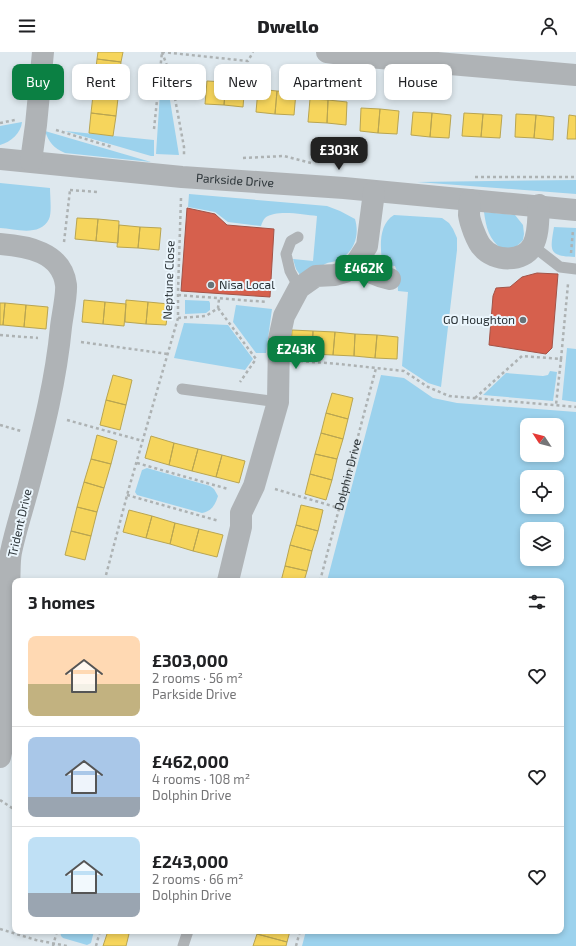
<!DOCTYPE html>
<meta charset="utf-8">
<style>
body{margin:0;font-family:"Exo 2",sans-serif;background:#f6f6f6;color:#202124;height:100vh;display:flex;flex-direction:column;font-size:15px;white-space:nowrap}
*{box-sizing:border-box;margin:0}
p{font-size:13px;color:#757577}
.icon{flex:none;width:22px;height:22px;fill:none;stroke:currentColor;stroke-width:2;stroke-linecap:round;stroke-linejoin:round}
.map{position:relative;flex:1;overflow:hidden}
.side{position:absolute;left:12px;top:526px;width:552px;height:356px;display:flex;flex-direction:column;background:#fff;border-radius:8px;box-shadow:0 2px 6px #0003}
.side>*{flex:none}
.top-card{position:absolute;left:12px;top:12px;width:552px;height:36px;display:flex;gap:8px}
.needle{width:26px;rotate:306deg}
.buttons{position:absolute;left:520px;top:366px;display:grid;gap:8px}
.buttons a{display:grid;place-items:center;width:44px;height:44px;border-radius:8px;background:#fff;box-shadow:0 2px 6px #0003;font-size:20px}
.price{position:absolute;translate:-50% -34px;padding:0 9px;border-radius:8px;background:#0b8043;color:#fff;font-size:13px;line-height:26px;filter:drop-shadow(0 1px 2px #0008)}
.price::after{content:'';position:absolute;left:50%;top:24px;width:12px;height:9px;margin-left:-6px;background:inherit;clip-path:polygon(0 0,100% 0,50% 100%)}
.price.active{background:#222;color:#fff}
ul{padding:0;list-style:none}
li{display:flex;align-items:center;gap:12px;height:100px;padding:0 16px}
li+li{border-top:1px solid #e0e0e0}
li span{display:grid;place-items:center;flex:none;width:112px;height:80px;border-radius:8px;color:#555}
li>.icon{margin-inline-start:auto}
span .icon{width:48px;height:48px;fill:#fffc;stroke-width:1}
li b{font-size:17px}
h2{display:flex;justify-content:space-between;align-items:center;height:48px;padding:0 16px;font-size:17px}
.tag{padding:0 14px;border-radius:8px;background:#fff;box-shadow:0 2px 6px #0003;font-size:14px;line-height:36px}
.tag.active{background:#0b8043;color:#fff}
header{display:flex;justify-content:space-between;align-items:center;height:52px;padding:0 16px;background:#fff;font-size:18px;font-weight:800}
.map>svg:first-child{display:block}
.green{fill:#9cd2ed;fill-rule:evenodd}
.homes{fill:#f6d55c;stroke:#b9a551}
.shops{fill:#d6604d;stroke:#a35347}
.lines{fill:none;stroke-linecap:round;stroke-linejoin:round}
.path{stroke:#adb2b3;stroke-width:2.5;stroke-dasharray:3 3;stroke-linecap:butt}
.lane{stroke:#afb3b6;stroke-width:11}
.street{stroke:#afb3b6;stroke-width:22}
.poi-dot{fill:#6a7378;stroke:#ebf6fd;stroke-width:1.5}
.labels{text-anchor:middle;stroke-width:4;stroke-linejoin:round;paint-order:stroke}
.street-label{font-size:12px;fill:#2c3438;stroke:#ebf6fd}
.poi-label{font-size:12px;fill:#2c3438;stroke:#ebf6fd;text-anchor:start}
</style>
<header><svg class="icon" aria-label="menu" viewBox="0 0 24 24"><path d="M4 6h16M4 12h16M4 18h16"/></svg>Dwello<svg class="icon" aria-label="person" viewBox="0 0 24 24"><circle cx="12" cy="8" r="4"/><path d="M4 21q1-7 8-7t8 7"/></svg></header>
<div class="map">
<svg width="576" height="894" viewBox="0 0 576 894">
<rect width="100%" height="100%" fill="#dee8ee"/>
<!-- green -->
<path class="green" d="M163,20l3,4 13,79 -23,-1 5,-77z
M22,70c-1,11 -11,20 -22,23v-19z
M45,79l106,31 -86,-9c-12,-5 -16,-11 -20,-22z
M65,79l89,9v16h-3z
M576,128v14l-159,-12z
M0,131l50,5c0,8 2,25 -1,31 -9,18 -33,10 -49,9z
M189,142l138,12 13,5 15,8c5,17 -1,34 -18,42 -4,1 -8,1 -12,3 -3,2 -6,6 -10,7 -4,3 -10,3 -15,4l-4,-6 -3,-10 20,2 4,-45c-14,-1 -40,-7 -52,2 -2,2 -3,5 -4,8l-33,-4 -13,-10 -27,-5z
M484,160l31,3 8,10 1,9 -1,6 -7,7 -14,2c-13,-9 -16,-22 -18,-37z
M394,163l48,3 7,5 4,6 4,9v12l-16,137 -13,-4 -26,-17 6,-74 -10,-1 -1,-19 -2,-6 -9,-1 -4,-4c-2,-16 -3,-37 12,-46z
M554,175l22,1 -1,29c-27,-1 -25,-6 -21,-30z
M185,248l24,1 1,2v7l-4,3 -21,1z
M236,253l36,4 -6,44h-10l-23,-31z
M184,271l44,2 25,34 -8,11 -71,-12z
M567,296l9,1v53l-14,-2z
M550,319l7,1 -4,29 -70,-6 23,-22 37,3 5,-1z
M381,323l23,3 29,20 24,5 119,9v534h-274l4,-15h255v-350h-234zM527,373h30v30h-30zM527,425h30v30h-30zM527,477h30v30h-30z
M147,416l63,18 4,3 4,7c-3,9 -6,15 -16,17l-65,-18 -2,-3 7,-22z
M60,879h34l-3,12 -4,2 -24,-7 -2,-2z"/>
<!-- homes -->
<path class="homes" d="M98,0h25l-2,10 -24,-3z
M97,7l24,3 -2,18 -24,-2z
M95,26l24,2 -1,18 -25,-3z
M207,29l19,1 -2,23 -19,-1z
M226,30l19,2 -2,23 -19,-2z
M258,37l19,2 -2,23 -19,-2z
M277,39l19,1 -2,23 -19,-1z
M93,43l25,3 -2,18 -25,-3z
M310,47l18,1 -1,23 -19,-1z
M328,48l19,2 -1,23 -19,-2z
M361,56l19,1 -2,24 -18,-2z
M380,57l19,2 -2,23 -19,-1z
M413,60l19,1 -2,24 -19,-2z
M91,61l25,3 -3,20 -24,-3z
M432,61l19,2 -2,23 -19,-1z
M464,61l19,1 -2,23 -19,-1z
M483,62l19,1 -2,23 -19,-1z
M516,62l20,1 -2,23 -19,-1z
M536,63l18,2 -1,23 -19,-2z
M569,63l7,1v23h-9z
M77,166l21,1 -2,22 -21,-2z
M98,167l21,2 -1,22 -22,-2z
M119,173l21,2 -2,21 -21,-1z
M140,175l21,1 -2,22 -21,-2z
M84,248l21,2 -2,22 -21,-2z
M126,248l22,2 -2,22 -21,-2z
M105,250l21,2 -2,22 -21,-2z
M148,250l21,2 -3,21 -20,-1z
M0,251h5l-2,22h-3z
M5,251l21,2 -2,22 -21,-2z
M26,253l22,2 -2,22 -22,-2z
M292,278l21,1 -1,23 -21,-2z
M313,279l22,1 -2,23 -21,-1z
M335,280l20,2 -1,22 -21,-1z
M355,282l22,1 -2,23 -21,-2z
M377,283l21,2 -1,22 -22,-1z
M113,323l19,5 -6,25 -20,-5z
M332,341l21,5 -5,21 -22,-6z
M106,348l20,5 -6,25 -20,-5z
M326,361l22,6 -5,20 -22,-6z
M321,381l22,6 -6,20 -22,-5z
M97,383l20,6 -6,23 -20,-5z
M151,384l23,7 -5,22 -24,-7z
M174,391l24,6 -6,22 -23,-6z
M198,397l24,6 -6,22 -24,-6z
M315,402l22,5 -5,21 -22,-6z
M222,403l23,6 -6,22 -23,-6z
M91,407l20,5 -7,24 -20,-6z
M310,422l22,6 -6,20 -21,-6z
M84,430l20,6 -7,24 -20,-5z
M301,453l22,5 -5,21 -22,-6z
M77,455l20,5 -6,24 -20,-5z
M129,458l23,6 -6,22 -23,-6z
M152,464l23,7 -5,21 -24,-6z
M175,471l24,6 -6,22 -23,-7z
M296,473l22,6 -6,20 -22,-6z
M199,477l24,6 -6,22 -24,-6z
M71,479l20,5 -6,24 -20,-5z
M290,493l22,6 -5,20 -22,-5z
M285,514l22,5 -3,10h-23z
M108,879h10l11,3 -3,12h-23z
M257,879h33l-3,11 -30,-8z
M257,882l30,8 -1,4h-33z"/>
<!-- shops -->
<path class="shops" d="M187,156l28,6 12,11 47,4 -4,68 -89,-6z
M537,221l21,1 -6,74 -6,6 -57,-9 4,-49 3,-8 14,-1 12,-10z"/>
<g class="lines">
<!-- path -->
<g class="path">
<path d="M162,0l9,25 13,70v10"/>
<path d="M162,0l86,9 5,-9"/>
<path d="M0,71l15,-3"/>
<path d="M154,77l8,-77"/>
<path d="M56,78l56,17"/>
<path d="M243,106l41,-2 27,7"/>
<path d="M475,125h101"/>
<path d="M70,138l28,2"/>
<path d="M64,190l6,-52"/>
<path d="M571,201l2,-23"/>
<path d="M178,243l89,7"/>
<path d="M218,256l38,51 -16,23"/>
<path d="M178,266l28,-2 12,-8 1,-9"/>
<path d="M0,283l38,3"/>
<path d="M81,290l87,12"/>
<path d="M561,307l7,-75"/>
<path d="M300,309l39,3 65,7 24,16 21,9 127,11"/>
<path d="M475,346l47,-42 39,3 -5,46"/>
<path d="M67,368l76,21"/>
<path d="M0,373l21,6"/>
<path d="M137,411l91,26"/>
<path d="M275,437l64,19"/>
<path d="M127,443l92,26"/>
<path d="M106,529v-6l23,-87 49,-170v-27l3,-93"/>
<path id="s1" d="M320,529l56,-213"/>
<path d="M0,748l15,10"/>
<path d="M0,877l36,11 31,6"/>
<path d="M53,894l4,-15"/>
<path d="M96,894l4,-15"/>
<path d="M296,894l4,-15"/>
</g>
<!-- lane -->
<path class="lane" d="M298,185l-7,4 -5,13 4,17 9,17
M533,194l27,21 16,2
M182,337l96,13
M183,894l5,-15"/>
<!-- street -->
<g class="street">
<path d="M327,0l30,4 219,19"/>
<path id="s2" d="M0,107l182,18 162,11 232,22"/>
<path d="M31,109l5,-36 7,-73"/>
<path d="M470,148c0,5 -1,10 -1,15 1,8 8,27 13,32 12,15 42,16 51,-2 6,-11 5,-27 6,-40"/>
<path d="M0,192c27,2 62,8 66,41 1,10 -4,32 -5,42 -5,53 -18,104 -31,154 -6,24 -14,47 -19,71 -2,10 -1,22 -2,33 -4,57 5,116 -9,172"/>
<path d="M356,211c11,9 20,13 34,16"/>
<path d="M228,529l13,-54v-14l13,-27 24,-84 1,-63 5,-23 15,-28 17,-12 19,-1 10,-3 11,-9 11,-17 7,-54"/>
</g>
</g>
<!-- markers -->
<g class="poi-dot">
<circle cx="211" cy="233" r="4"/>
<circle cx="523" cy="268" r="4"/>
</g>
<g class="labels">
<!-- street labels -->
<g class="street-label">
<text dy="4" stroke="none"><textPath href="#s2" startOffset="236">Parkside Drive</textPath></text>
<text transform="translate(169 228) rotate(-88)" y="4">Neptune Close</text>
<text dy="4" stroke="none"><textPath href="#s1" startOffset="110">Dolphin Drive</textPath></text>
<text transform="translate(20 471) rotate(-77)" y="4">Trident Drive</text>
</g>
<!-- poi labels -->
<g class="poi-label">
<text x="219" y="237">Nisa Local</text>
<text x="515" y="272" text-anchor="end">GO Houghton</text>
</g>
</g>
</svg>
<div class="buttons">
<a><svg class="needle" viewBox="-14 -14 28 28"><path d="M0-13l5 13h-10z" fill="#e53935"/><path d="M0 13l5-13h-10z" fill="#757577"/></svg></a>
<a><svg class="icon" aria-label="locate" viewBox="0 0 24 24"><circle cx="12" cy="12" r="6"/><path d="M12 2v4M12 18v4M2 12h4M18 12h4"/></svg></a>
<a><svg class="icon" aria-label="layers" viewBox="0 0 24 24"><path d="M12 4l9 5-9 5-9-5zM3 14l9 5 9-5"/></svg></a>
</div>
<b class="price active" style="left:339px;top:119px">£303K</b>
<b class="price" style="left:364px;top:237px">£462K</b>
<b class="price" style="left:296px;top:318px">£243K</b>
<div class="top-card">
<a class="tag active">Buy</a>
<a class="tag">Rent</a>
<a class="tag">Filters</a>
<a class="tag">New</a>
<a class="tag">Apartment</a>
<a class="tag">House</a>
</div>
<section class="side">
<h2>3 homes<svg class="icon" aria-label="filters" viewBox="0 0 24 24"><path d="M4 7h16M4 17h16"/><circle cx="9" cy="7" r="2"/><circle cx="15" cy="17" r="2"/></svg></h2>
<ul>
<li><span style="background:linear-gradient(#ffd9b3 60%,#c2b280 0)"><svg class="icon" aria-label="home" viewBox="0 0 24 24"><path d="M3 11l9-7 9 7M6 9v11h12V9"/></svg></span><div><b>£303,000</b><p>2 rooms · 56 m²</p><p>Parkside Drive</p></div><svg class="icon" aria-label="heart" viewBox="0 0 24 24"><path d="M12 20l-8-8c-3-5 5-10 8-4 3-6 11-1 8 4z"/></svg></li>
<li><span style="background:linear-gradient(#a9c7e8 75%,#9aa5b1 0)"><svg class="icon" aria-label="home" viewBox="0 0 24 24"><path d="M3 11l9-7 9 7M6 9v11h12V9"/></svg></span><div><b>£462,000</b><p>4 rooms · 108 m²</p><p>Dolphin Drive</p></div><svg class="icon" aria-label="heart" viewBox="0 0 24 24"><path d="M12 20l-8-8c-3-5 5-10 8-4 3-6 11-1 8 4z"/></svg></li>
<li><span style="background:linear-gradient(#bfe0f5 70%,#9aa5b1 0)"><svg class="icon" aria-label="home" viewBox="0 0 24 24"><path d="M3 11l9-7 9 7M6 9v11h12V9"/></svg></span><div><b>£243,000</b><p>2 rooms · 66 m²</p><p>Dolphin Drive</p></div><svg class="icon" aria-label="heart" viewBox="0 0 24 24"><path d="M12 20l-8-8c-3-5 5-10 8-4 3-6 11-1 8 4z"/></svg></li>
</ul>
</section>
</div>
